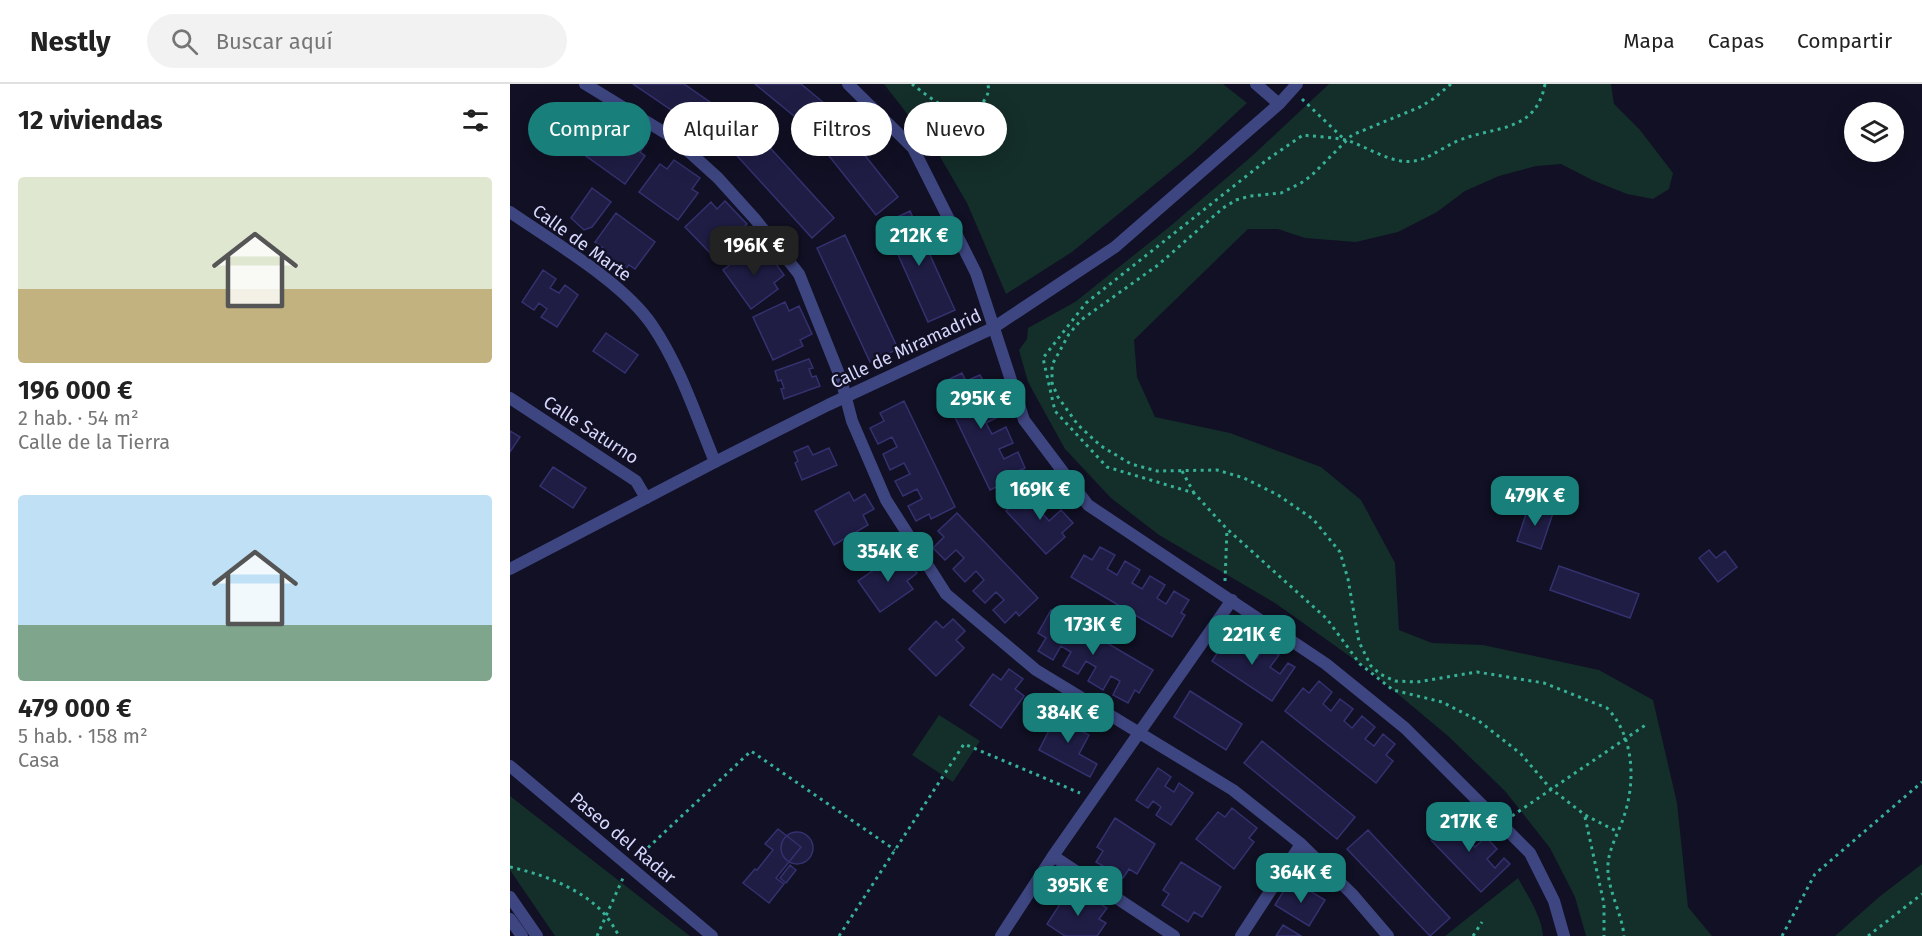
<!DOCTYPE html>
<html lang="es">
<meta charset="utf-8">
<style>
body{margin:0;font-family:"Fira Sans",sans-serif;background:#f2f2f2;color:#222;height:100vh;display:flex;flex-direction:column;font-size:22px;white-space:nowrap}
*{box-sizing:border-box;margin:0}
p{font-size:20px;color:#767676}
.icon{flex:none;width:33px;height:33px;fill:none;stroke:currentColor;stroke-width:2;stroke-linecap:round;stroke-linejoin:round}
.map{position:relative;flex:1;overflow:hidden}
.drawer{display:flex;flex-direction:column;background:#fff;width:510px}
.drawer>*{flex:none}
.guide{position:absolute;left:18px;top:18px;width:570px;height:54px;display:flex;gap:12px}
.controls{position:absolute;left:1334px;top:18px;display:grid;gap:12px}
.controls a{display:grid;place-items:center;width:60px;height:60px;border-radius:50%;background:#fff;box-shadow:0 6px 24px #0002;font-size:30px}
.price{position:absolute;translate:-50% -51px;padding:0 14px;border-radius:12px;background:#197f7a;color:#fff;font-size:20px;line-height:39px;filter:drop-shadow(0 2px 3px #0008)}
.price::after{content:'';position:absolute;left:50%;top:36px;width:18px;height:14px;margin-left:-9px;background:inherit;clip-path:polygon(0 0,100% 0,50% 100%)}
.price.selected{background:#222;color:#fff}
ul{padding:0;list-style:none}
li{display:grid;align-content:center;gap:12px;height:318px;padding:0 18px}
li span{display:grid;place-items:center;height:186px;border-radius:6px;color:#555}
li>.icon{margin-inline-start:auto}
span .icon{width:108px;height:108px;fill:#fffc;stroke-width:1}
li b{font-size:26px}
h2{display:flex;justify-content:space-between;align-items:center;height:72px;padding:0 18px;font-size:26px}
.chip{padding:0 21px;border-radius:27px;background:#fff;box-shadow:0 6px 24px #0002;font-size:21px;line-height:54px}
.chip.selected{background:#197f7a;color:#fff}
header{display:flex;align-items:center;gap:36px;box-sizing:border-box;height:84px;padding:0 30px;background:#fff;border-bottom:2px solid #e0e0e0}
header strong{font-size:28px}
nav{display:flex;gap:33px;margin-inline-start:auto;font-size:21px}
.search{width:420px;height:54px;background:#f2f2f2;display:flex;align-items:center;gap:15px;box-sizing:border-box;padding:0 21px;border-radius:33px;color:#767676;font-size:22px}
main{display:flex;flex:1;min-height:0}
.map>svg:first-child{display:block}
.green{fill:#142e29}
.building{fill:#1f1d44;stroke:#34316f;stroke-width:1.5}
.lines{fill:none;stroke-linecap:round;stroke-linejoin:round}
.path{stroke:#36b096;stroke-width:3;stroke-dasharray:3 4.5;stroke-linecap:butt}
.minor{stroke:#3e4681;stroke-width:12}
.tertiary{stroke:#3e4681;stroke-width:12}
.labels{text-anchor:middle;stroke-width:5;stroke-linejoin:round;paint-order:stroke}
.street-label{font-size:18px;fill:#d6d7fd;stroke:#111024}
</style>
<header>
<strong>Nestly</strong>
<div class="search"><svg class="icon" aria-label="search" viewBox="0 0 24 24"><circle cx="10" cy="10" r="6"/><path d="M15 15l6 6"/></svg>Buscar aquí</div>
<nav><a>Mapa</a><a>Capas</a><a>Compartir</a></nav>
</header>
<main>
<section class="drawer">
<h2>12 viviendas<svg class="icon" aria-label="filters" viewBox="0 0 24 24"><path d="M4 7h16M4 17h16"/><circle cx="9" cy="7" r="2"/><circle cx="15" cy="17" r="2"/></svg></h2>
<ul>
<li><span style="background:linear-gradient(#dfe7d0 60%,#c2b280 0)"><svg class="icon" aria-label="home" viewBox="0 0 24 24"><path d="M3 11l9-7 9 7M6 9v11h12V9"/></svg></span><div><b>196 000 €</b><p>2 hab. · 54 m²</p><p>Calle de la Tierra</p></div></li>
<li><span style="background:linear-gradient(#bfe0f5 70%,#7fa58c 0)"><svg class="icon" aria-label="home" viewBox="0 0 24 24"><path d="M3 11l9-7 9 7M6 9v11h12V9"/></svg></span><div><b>479 000 €</b><p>5 hab. · 158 m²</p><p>Casa</p></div></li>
</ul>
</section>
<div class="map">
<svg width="1412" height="852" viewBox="0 0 1412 852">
<rect width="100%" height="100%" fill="#111024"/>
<!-- green -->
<path class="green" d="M374,0h339l24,19 -55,51 -120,98 -66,42 -39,-91 -28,-48z
M819,0h282l3,20 26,26 33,43 -4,16 -16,10 -26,-5 -35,-14 -31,-16 -25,2 -37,10 -34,15 -28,21 -39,20 -42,10 -51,-4 -27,-9h-30l-114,111 3,37 18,40 75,16 91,34 40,33 34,63 4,67 33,13 51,2 116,25 54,30 24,103 11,104 24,29h-126l-11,-39 -25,-49 -45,-57 -57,-55 -79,-66 -94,-67 -116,-68 -48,-37 -46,-49 -37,-67 -9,-32 8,-11 1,-11 47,-26 93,-74 84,-72z
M429,631l41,26 -27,41 -41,-27z
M0,712l180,140h-135l-45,-66z
M1412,780v72h-87l44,-39z
M1008,794c9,17 24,38 25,58h-98z"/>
<!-- building -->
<path class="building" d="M123,0h51l49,34 -16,23z
M245,0h46l29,24 -19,22z
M111,39l26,19 -7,10 5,4 -20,28 -39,-28 21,-29 8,6z
M330,40l58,73 -22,18 -58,-73z
M242,44l82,90 -22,20 -82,-90z
M164,76l26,18 -8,11 6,4 -20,27 -39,-28 21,-28 7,5z
M82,104l19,14 -19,25 -8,3 -13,-12z
M215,117l22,23 -9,9 5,5 -25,23 -33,-34 26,-25 6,7z
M400,127l45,99 -27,12 -44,-99z
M106,129l39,29 -20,27 -6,-4 -8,10 -25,-18 7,-9 -8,-6z
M335,151l53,114 -28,13 -53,-114z
M241,165l6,8 9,-7 18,25 -10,8 4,6 -27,20 -28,-39z
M33,186l13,9 -6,9 9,5 6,-8 13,10 -21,32 -16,-10 6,-8 -8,-6 -5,7 -12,-8z
M275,218l4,9 10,-5 13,28 -12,6 3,6 -30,14 -20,-43z
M96,249l32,22 -13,18 -32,-22z
M299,275l4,9 -4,1 3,8 4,-1 4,10 -36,13 -3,-10 3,-1 -3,-8 -3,1 -3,-10z
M452,289l4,8 14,-6 8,15 -14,7 5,10 14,-6 7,15 -14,7 6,11 14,-7 7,16 -14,6 5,10 14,-7 7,16 -14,6 2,5 -23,11 -51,-106z
M394,317l51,106 -24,12 -2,-5 -13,7 -8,-15 14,-7 -5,-10 -14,7 -8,-15 15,-7 -6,-11 -14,7 -7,-16 14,-7 -5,-10 -14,7 -8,-16 14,-7 -4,-8z
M0,347l10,6 -10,15z
M298,362l5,9 16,-7 8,17 -35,15 -7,-17 3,-2 -4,-9z
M43,383l33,21 -13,20 -33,-22z
M532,406l12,12 -12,11 7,8 12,-11 12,13 -11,10 3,4 -19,17 -40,-43 18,-17 6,6z
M339,408l5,9 11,-7 9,15 -11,6 5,10 -34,20 -19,-34z
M1019,421l24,8 -12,36 -24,-8z
M447,429l81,85 -19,18 -3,-4 -11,11 -12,-13 11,-10 -8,-8 -11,11 -12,-12 11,-11 -8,-9 -11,11 -12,-13 11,-11 -8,-8 -11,10 -12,-12 11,-11 -6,-6z
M590,463l15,8 -8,14 10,6 8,-14 15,9 -8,13 10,6 8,-13 15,9 -8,13 9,6 8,-13 15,9 -8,13 4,2 -13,22 -101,-60 13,-22 8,5z
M1199,466l7,8 9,-7 12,16 -19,15 -19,-24z
M380,475l6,8 11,-8 10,14 -10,8 6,8 -33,23 -22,-31z
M1049,482l80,28 -9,24 -80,-28z
M541,526l102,60 -14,23 -4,-3 -7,13 -15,-8 7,-14 -9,-5 -8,14 -15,-9 8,-14 -10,-6 -8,13 -15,-8 8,-14 -10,-6 -8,14 -15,-9 8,-13 -8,-5z
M443,535l12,12 -9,9 8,8 -28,28 -27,-27 27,-28 7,7z
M732,546l14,9 -9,13 10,6 8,-12 14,9 -9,12 10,7 8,-11 7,4 -23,34 -60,-40 15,-23 7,5z
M499,585l14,10 -8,10 9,7 -23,32 -31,-23 23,-31 8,6z
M809,597l13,11 -9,12 8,7 9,-12 13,10 -9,12 8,7 10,-12 13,11 -10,12 9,7 9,-12 12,10 -9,11 7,6 -17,22 -91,-72 18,-23 6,5z
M680,607l52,33 -16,26 -52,-33z
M564,627l8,4 -7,13 14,7 -10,19 18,10 -7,13 -51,-27 18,-35 11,6z
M752,657l93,76 -18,22 -93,-76z
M648,684l13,9 -6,9 9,6 5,-9 14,10 -22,32 -15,-10 5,-8 -8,-6 -5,7 -12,-8z
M722,724l25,20 -8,10 5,4 -20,27 -38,-30 22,-27 7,5z
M957,733l12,12 -11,10 7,8 11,-10 11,12 -10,10 8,9 9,-10 6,6 -29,28 -50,-52 20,-19 5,6z
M605,734l40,26 -18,30 -8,-5 -6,9 -27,-16 7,-11 -6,-4z
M268,745l23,18 -25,31 8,6 -15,19 -26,-20 12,-14 2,1 16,-20 -8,-6z
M858,746l82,88 -20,18 -83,-87z
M271 764a16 16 0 1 1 32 0a16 16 0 1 1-32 0Z
M671,778l40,25 -19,30 -8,-5 -6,10 -26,-17 7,-11 -6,-4z
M280,781l6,5 -10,13 -6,-5z
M790,801l25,15 -16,26 -34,-21 11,-18 9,6z
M570,807l27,17 -8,11 7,4 -9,13h-32l-18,-12 19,-29 8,5z
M773,841l18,11h-25z"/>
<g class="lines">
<!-- path -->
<path class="path" d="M402,0c17,13 53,44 71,18 5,-6 6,-11 5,-18
M941,0l-18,15 -13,8 -68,28 -41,41 -10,7 -20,10 -31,3 -14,4 -13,8 -65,57 -77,55 -12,14 -17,31v18l6,14 20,28 23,21 30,18 26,7 60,-1 27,8 34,17 35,24 27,33 8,27 11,63 12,24 9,8 15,7 22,1 60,-10 67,11 63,25c27,28 29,73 17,108 -5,16 -15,32 -16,48 -2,23 14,49 16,72
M1035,0c-9,49 -51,42 -85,56 -21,8 -36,25 -59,21 -18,-3 -35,-14 -52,-20 -14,-4 -31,-4 -46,-6l-35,24 -182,144 -43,55 12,53 52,56 87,26 33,36 100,90 33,45 33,26 49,12 37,19 42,33 29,34 35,27 33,17
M792,15l43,41
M672,387l12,22
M715,497l2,-52
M1002,732l135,-92
M1075,733l19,87v32
M127,774l114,-107 144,99
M0,783c32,7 74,22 96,49 5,6 9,13 13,20
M87,852l26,-58
M329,852l125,-192 116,49
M963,852l9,-14
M1272,852l33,-62 107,-92
M1358,852l54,-42"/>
<!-- minor -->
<path class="minor" d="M75,0l90,55 43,39 37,41 44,55 42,105 11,42 34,79 60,94 90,76 197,120 68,54 51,50 36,42
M338,0l65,64 63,125 48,147 64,85 238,159 79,64 125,125 24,48 10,35
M0,128c43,30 113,70 142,113 28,41 44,91 63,137
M0,314l126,83 10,17
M543,772l121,80
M491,852l52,-80 179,-256
M731,852l60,-92"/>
<!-- tertiary -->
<path class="tertiary" d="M746,0l23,20
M0,485l205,-107 113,-57 165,-77 122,-81 164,-143 18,-20
M0,682l202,170
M0,813l27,39
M0,835l12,17"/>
</g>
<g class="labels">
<!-- street labels -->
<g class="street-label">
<text transform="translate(72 159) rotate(36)" y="6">Calle de Marte</text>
<text transform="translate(396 265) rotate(-25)" y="6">Calle de Miramadrid</text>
<text transform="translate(81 346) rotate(33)" y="6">Calle Saturno</text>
<text transform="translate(113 754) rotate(40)" y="6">Paseo del Radar</text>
</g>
</g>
</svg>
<div class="controls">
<a><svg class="icon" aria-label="layers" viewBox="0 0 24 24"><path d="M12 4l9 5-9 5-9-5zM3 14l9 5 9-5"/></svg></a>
</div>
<b class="price" style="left:409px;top:183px">212K €</b>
<b class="price selected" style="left:244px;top:193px">196K €</b>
<b class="price" style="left:471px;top:346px">295K €</b>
<b class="price" style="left:530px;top:437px">169K €</b>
<b class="price" style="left:1025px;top:443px">479K €</b>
<b class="price" style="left:378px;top:499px">354K €</b>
<b class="price" style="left:583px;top:572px">173K €</b>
<b class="price" style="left:742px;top:582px">221K €</b>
<b class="price" style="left:558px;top:660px">384K €</b>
<b class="price" style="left:959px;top:769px">217K €</b>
<b class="price" style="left:791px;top:820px">364K €</b>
<b class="price" style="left:568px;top:833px">395K €</b>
<div class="guide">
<a class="chip selected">Comprar</a>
<a class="chip">Alquilar</a>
<a class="chip">Filtros</a>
<a class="chip">Nuevo</a>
</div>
</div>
</main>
